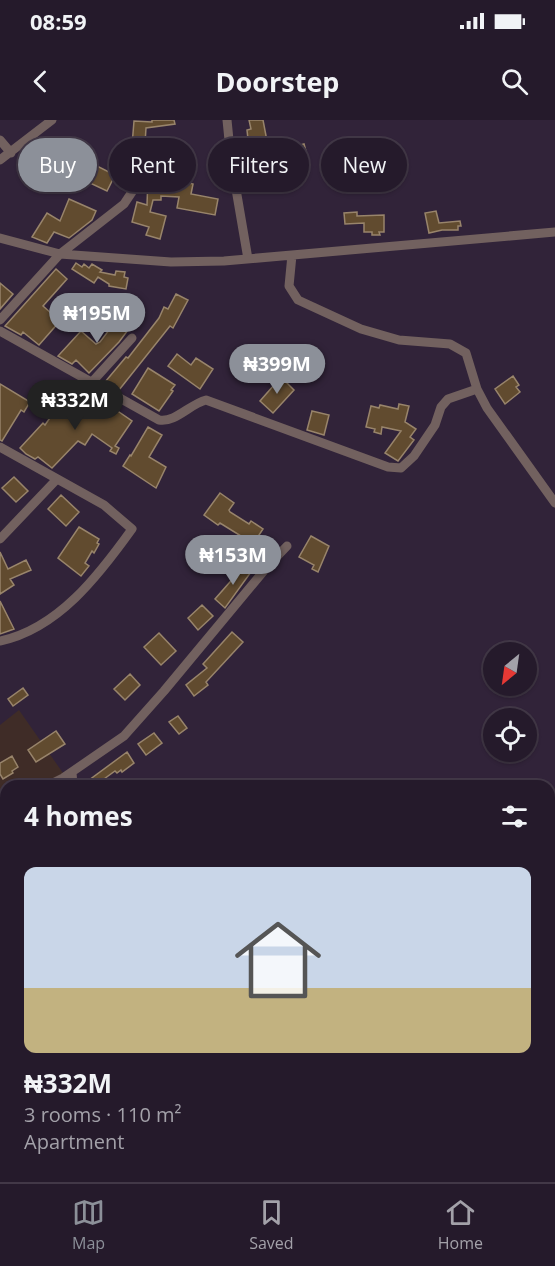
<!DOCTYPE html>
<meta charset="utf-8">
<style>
body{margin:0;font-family:"Open Sans",sans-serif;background:#2d2333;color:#f1f3f6;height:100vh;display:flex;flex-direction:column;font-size:22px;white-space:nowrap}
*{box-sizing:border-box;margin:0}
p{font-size:20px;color:#a3a1a9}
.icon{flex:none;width:33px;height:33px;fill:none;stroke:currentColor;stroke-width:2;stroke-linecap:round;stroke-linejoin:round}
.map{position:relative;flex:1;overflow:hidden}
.side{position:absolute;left:0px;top:660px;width:555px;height:402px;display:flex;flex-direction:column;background:#251a2b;border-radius:18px 18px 0 0;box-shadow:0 2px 4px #0004,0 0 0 2px #423847}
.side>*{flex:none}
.banner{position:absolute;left:18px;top:18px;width:519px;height:54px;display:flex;gap:12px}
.needle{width:39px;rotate:209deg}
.buttons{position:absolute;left:483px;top:522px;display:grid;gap:12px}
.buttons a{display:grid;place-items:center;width:54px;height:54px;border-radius:50%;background:#251a2b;box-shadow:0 2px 4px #0004,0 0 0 2px #423847;font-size:30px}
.price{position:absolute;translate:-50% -51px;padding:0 14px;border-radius:21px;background:#8c9099;color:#fff;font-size:20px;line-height:39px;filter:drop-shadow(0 2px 3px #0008)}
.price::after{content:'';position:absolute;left:50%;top:36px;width:18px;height:14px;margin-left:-9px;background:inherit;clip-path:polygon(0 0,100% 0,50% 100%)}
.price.active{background:#222;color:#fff}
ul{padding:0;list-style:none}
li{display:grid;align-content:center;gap:12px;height:318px;padding:0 24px}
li+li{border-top:2px solid #423847}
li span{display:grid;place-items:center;height:186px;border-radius:12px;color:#555}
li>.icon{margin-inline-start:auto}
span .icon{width:108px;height:108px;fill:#fffc;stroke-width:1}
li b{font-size:26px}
h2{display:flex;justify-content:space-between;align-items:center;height:72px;padding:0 24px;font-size:26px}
.tag{padding:0 21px;border-radius:27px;background:#251a2b;box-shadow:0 2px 4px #0004,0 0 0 2px #423847;font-size:21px;line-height:54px}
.tag.active{background:#8c9099;color:#fff}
.status{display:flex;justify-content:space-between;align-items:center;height:42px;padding:0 30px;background:#251a2b;direction:ltr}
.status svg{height:16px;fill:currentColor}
header{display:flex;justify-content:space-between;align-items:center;height:78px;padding:0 24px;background:#251a2b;font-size:27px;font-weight:700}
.dock{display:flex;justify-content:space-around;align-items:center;height:84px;border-top:2px solid #423847;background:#251a2b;font-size:16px;color:#a3a1a9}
.dock a{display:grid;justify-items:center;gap:3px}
.dock .active{color:#8c9099}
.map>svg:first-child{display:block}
.commercial{fill:#3f2c27}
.building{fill:#614b2f;stroke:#98846b;stroke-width:1.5}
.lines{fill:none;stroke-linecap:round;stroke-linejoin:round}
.minor{stroke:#72615f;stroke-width:9}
</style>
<div class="status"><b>08:59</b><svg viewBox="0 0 49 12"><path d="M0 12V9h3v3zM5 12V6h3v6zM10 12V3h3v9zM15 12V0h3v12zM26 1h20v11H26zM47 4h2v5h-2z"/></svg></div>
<header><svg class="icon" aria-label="back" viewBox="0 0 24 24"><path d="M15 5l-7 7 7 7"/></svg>Doorstep<svg class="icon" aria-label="search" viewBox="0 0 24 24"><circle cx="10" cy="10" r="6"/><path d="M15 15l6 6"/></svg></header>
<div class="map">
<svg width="555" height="1062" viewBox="0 0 555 1062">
<rect width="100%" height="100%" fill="#312339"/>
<!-- commercial -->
<path class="commercial" d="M19,590l53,76h-66v349l-6,2v-412z"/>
<!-- building -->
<path class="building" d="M152,0h22l1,4 -29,4 -2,31 -13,-1 3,-37 18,1z
M249,0h14l4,21 -13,3 -1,-6 -5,1 -1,-9 4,-1z
M304,24l4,14 -32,9 -4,-14z
M83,39l32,16 -8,16 -32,-15z
M148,57l20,1 25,6 -2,10 27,5 -3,16 -38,-7 2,-11 -18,-1v4h-8l-3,12 16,4 -6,23 -14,-4 3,-8 -17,-5 5,-20 10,3z
M69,79l27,12 -4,9 -23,18 -15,-6 -7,11 -15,-6 15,-24 13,8z
M436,91l3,12 21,-2 1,5h-3v4h-16l-13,3 -4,-20z
M357,92v4l27,-1v17h-5l1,3h-8v-3h-8v-9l-19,1 -1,-11z
M76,143l6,4 2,-3 5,4 3,-4 10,6 -2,2 15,3 1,-4 9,1 -1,5 4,1 -2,11 -17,-3v-2l-11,-7 -4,6 -22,-14z
M56,149l11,10 -24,27 17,15 -21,24 -16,-13 -2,3 -16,-9z
M0,163l13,11 -13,15z
M176,174l12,6 -15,28 -3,-2 -51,64 -14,-8 21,-25 2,1 31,-40 5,-11 4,2z
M125,189l12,9 -18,24 -30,31 -13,-13 -4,4 -14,-8 23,-25 15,13 4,-2z
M177,234l14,11 5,-7 17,11 -13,20 -32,-23z
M148,248l27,17 -4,5 2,1 -14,20 -27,-17z
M513,256l6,9 -3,2 4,5 -15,12 -10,-15z
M281,257l13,13 -21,23 -13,-12z
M0,264l30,18 -6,10 -3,-2 -19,31 -2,-1z
M50,279l23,13 4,-7 13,8 10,-14 32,22 -17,25 4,2 -3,6 -6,-3 2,-3 -20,-14 -7,11 -7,-4 -26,27 -14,-11 -3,2 -9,-5 -6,-6 23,-25 2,2 9,-13 -8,-5z
M399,284l10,2 -4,16 11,7 -6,8 4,3 -16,21 -13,-8 16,-22 -19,-4 -1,7 -7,-2 1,-3 -9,-2 5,-21 8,2 1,-3 18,4z
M312,291l17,4 -5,20 -17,-5z
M148,307l14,8 -13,22 17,10 -10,21 -33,-22 7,-11 1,1z
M14,357l14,14 -12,11 -14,-14z
M220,373l14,10 -5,7 1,2 19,12 2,-3 12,8 -6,9 6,3 -4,7 -6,-4 -4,6 -12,-8 4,-6 -21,-13 -2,2 -14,-10z
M61,375l18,17 -13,14 -18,-17z
M79,407l20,12 -2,4 2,1 -5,9 -2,-2 -7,12 4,3 -8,10 -23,-18z
M311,416l18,10 -11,26 -6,-3 2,-4 -15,-8z
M0,432l8,17 18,-9 5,10 -21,9 4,6 -14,9z
M239,444l12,8 -26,36 -10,-9 22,-25 -4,-2z
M0,481l14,28 -14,5z
M202,485l11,11 -15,14 -10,-12z
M232,512l11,10 -37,40 2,3 -14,11 -8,-11 21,-17 -4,-4z
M159,513l17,18 -15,14 -17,-18z
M130,554l10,11 -15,15 -11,-11z
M23,568l5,7 -15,11 -5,-7z
M178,596l9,12 -8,6 -10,-12z
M56,611l9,13 -29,18 -8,-12z
M154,613l8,10 -16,12 -8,-11z
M127,632l7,11 -12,9 -1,-2 -4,3 -2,-2 -11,8 1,3 -5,4h-19z
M12,636l6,11 -6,4 1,2 -10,6 -3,-5v-11z"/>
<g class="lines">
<!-- minor -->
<path class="minor" d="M227,0l4,40 17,99
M0,20l11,13
M0,40l52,-40
M0,118l60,16 111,8 53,-1 331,-29
M292,135l-3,31 9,14 63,29 38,11 51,4 16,9 11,36 10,19 68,95
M0,200l60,-66 64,-50 8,-12 12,-26
M0,211l159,89c16,3 31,-16 47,-20l182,67 13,1 13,-12 21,-31 6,-18 7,-8 29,-10
M92,262l40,-44
M0,327l104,58 28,24c-33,46 -74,100 -132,112
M0,419l57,-60
M72,652l1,14
M47,666l16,-8 61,-42 40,-45 103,-124 20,-21
M0,688l6,-3
M0,724l6,-3
M549,777l6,-4
M0,807l6,-7
M302,1056l2,6"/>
</g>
</svg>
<div class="buttons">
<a><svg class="needle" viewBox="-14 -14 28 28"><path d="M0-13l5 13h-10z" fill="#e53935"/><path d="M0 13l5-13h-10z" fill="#a3a1a9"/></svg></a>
<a><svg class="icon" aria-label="locate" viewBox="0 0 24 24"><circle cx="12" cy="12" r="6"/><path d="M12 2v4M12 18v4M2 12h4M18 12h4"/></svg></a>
</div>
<b class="price" style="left:97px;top:224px">₦195M</b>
<b class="price" style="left:277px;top:275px">₦399M</b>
<b class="price active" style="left:75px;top:311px">₦332M</b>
<b class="price" style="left:233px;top:466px">₦153M</b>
<div class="banner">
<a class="tag active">Buy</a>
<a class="tag">Rent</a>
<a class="tag">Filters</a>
<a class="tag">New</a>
</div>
<section class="side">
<h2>4 homes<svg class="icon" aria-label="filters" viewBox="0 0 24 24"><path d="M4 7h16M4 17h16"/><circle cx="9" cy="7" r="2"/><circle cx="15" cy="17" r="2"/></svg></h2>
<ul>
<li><span style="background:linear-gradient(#c9d6e8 65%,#c2b280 0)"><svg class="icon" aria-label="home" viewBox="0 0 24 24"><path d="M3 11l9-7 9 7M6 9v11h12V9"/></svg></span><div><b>₦332M</b><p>3 rooms · 110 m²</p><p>Apartment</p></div></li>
</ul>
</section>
</div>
<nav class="dock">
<a class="active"><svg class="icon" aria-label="map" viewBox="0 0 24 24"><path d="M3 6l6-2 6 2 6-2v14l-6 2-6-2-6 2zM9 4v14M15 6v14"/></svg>Map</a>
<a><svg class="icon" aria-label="saved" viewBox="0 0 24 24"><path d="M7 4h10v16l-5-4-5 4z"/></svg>Saved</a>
<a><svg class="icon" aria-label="home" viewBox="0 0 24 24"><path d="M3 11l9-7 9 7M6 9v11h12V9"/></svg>Home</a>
</nav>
